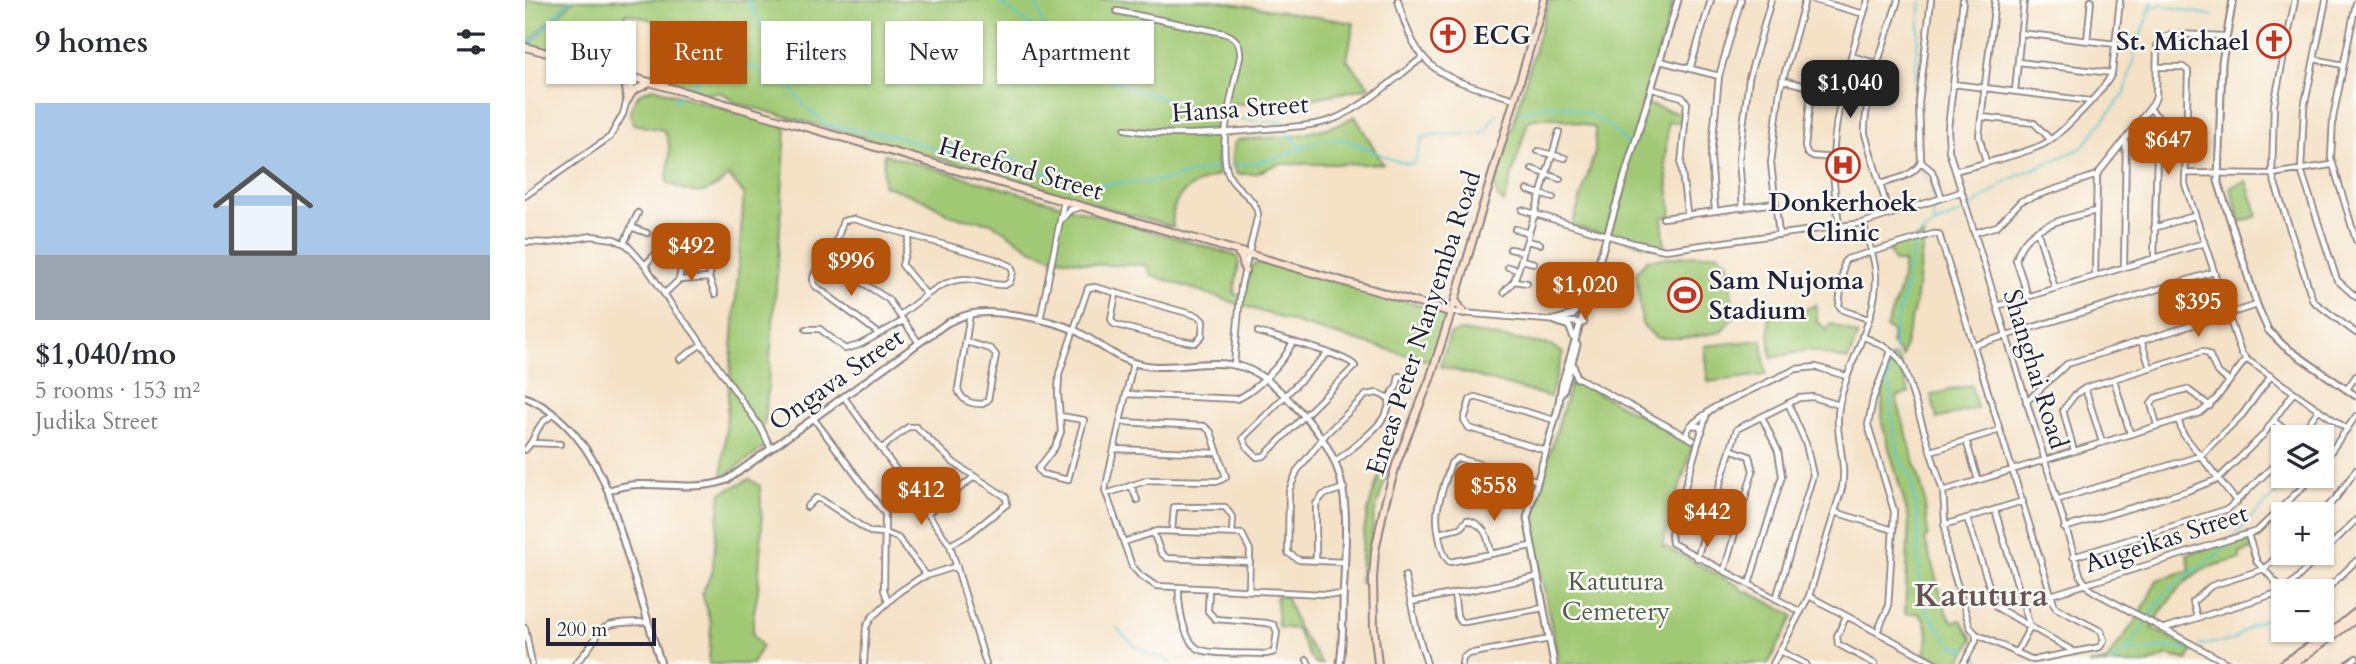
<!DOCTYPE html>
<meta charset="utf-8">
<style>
body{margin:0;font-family:Cardo,serif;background:#f2f2f3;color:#2b2b33;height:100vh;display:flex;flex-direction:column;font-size:26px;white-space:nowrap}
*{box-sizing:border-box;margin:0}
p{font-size:23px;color:#7c7c81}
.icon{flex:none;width:38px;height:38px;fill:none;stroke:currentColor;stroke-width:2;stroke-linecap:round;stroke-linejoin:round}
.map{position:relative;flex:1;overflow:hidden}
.drawer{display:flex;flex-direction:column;background:#fff;width:525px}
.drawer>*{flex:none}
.top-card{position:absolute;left:21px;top:21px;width:665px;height:63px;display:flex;gap:14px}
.tools{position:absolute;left:1746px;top:425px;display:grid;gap:14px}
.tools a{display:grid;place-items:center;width:63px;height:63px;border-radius:0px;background:#fff;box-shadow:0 2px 5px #0004;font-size:35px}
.scale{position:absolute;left:21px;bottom:18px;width:110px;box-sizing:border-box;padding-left:7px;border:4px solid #22223b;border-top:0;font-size:19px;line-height:24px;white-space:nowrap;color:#22223b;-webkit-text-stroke:5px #fdfcf7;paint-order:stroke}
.price{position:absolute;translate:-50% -60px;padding:0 16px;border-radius:14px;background:#b45309;color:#fff;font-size:23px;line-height:46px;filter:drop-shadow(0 2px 4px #0008)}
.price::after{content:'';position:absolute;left:50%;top:42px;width:21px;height:16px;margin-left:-10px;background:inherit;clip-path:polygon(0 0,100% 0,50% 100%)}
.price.on{background:#222;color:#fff}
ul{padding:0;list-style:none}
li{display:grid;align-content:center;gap:14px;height:371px;padding:0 35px}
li+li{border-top:2px solid #e1e1e2}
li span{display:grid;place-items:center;height:217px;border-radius:0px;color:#555}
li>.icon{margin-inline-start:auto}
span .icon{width:126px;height:126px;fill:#fffc;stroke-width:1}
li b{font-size:30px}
h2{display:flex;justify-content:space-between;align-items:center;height:84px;padding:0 35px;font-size:30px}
.tag{padding:0 24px;border-radius:0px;background:#fff;box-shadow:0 2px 5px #0004;font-size:24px;line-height:63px}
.tag.on{background:#b45309;color:#fff}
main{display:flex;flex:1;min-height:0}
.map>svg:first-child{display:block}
.green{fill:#a1c974;stroke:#627658;stroke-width:2}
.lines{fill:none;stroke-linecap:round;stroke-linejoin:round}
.stream{stroke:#5cc9d3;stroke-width:2}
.minor-casing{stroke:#8b8280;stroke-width:8}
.tertiary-casing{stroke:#8b8280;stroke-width:9}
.secondary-casing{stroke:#8b8280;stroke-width:10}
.minor{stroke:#fff;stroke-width:4.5}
.tertiary{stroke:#fff;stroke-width:5}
.secondary{stroke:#fde4d1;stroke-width:6}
.labels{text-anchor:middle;stroke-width:5;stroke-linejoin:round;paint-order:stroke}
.poi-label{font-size:26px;font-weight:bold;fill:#22223b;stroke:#fdfcf7;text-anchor:start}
.street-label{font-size:26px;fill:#22223b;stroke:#fdfcf7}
.park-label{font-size:26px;fill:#4e5c4f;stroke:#fdfcf7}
.district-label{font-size:33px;font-weight:bold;fill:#685354;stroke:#fdfcf7}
</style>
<main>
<section class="drawer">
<h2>9 homes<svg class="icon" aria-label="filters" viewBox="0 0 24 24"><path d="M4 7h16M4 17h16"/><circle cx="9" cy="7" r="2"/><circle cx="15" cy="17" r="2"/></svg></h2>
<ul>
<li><span style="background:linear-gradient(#a9c7e8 70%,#9aa5b1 0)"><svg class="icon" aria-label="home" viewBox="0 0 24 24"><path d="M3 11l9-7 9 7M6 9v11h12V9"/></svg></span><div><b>$1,040/mo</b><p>5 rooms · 153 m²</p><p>Judika Street</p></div></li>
</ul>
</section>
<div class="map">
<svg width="1831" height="664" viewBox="0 0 1831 664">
<rect width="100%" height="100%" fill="#fdfcf7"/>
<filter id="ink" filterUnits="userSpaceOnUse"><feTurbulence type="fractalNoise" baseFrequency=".0143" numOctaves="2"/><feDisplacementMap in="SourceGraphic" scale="14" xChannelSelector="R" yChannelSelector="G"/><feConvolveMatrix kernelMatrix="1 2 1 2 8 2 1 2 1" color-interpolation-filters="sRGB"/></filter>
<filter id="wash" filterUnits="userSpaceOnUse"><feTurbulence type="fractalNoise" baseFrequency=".00686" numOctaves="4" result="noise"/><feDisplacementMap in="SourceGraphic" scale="28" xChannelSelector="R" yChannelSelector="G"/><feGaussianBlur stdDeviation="1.57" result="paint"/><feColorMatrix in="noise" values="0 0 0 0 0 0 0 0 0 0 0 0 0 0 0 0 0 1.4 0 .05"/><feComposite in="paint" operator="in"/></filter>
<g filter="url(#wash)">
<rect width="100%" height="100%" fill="#f4e1c6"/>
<!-- green -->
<path class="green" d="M0,0h45l-44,45z
M48,0h640l141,23 -7,37 23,27 -89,18 -58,-2c-6,24 -8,48 -5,72 -28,11 -49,18 -45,52l-253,-74 -184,-50 -10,-8 -8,-3 -14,2 -36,-11 13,-55 -55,-15 -15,53 -82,-21z
M1024,0h125l-31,103 38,11v8h-13l-3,40 7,53 -10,2 3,33 -93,-24 23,-74v-24c-21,-8 -46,-15 -67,-7l-24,82 -7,-7 -2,-8z
M128,88l133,39 -8,134 -13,160 -4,7 7,17 -46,33 22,-284 -15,-18c-24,22 -35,20 -62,6 1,-18 7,-36 -4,-52l-30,-6 -3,-14 9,-16z
M830,116l28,48h-105l-23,10h-18c-6,-9 -7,-25 0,-34l58,-4 43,-11z
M359,154l348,100 6,4 1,5 -5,31 10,3 7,-30 7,-5 121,31 56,17 8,5v10l-11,37 -127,-36 -154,-51 -5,-10h-45l-49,-8 -21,-8 -39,-26 -40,-7 -27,-16 -42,-15z
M1721,181l12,35 -17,6 -11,-35z
M1399,236l-9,68 -13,53 -10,-13v-13l-6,-3 14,-39 4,-27h-10l-6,-14z
M1192,253l11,9 6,55 -14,15 -33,6h-31l-14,-14 -6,-52 11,-12z
M1291,304l1,17 10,9 3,-7 28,12 -10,25 -39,-10 -38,8 -3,-44 35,-3z
M936,331l89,14 13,8 -13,44 -110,-31 10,-32z
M1237,340l4,35 -58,7 -3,-36z
M1370,356l5,7 9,30 -13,4 28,98 4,40 -3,5 21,72 7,10 8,-2 12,19 -14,25h-14l-21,-11c5,-14 7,-28 -6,-40l-13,1 4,-95 -27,-96 1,-41 7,-24z
M1050,381l116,62 1,4 -30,98 77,41 5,6 3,-1 44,23 2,3 -25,47h-209l-27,-133v-19l39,-129z
M1446,385l6,23 -40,11 -6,-24z
M858,467h6l-15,48 -8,69 -6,-1c0,-40 7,-80 23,-116z
M225,479l10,7 2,40 -4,64 -5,28v17l9,11 -10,18h-43l2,-40 -9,-31 10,-20 9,-80z
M1723,535l5,14 -13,4v6c-12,3 -26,5 -37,11 -17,7 -44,41 -51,58l41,22 -6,10 -20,-5 -19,9h-60l18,-3 33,-45 18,-36 33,-10 -3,-16z
M751,596h10l12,32 24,36h-6l-7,-9 -13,-26 -18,-2z"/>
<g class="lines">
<!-- stream -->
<path class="stream" d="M223,0l19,35 17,44 24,31 20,15 71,12 43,14 49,6 16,-1 30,14 39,13 14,2 70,-4 63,-15
M470,0l53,37 12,15 19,13 55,25 91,26
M510,0l12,35
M1626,9l10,-4 52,11
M4,44l42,-44
M165,89l12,-14 23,-5 26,-3 33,13
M149,100l6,-3
M995,113c41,-20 83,3 111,34
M706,117l34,5 19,-1 1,4
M763,130l4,8 10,10
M1392,163l-3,-78 7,-85
M704,166c23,-1 43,-6 64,-14 12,-5 23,-13 36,-13 31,-2 53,23 83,25l4,-5 6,-21 17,-4h43c8,-5 7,-15 16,-20
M1394,168l13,19 1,11
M1445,208l40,-29 72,-31 43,-55 11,-44 17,-49
M1408,222v-18
M1395,235c16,-15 25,-13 44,-24
M1370,350c-4,-26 5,-38 10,-61 3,-16 5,-34 13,-49
M1361,375l5,15 -1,19 7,40 5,15 9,14 7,47 1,67 10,23 23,30 14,5
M1363,378l6,-22
M1710,536c15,-22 41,-37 55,-60
M1624,618c23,-41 50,-46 82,-75
M592,628c8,10 22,22 33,26 10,3 14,2 21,10
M1674,645l33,-4 18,-15 25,-11
M1601,651l20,-28
M1447,653l11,11
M1599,653l43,-6 16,2 7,-2
M1584,664l13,-10"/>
</g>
</g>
<g filter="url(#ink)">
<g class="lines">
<!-- minor casing -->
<g class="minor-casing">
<path id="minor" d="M873,0c19,76 49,79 117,99
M1289,0l50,14
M1438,0l-15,128 1,23 132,426 9,12 10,6 129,69
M1770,0l-21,105 -2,69 41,127 43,32
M1801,0l-22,108 -3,62 36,110 19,17
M1831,3l-23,115 -2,40 25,82
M592,11l107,22c12,4 17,11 16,24 -6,29 -24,91 -11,119 7,15 26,20 29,38l-17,72 -7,79
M1495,33l96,11
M1562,41l4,-41
M1326,56l28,8
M1789,59l29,6
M1135,61l59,15
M1493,62l94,11
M1632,67h26l5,4 -3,113 56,169 5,6 101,70
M1165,69l21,-69
M1257,80l24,6 5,5 -6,56 2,6 4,3 22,2
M1428,84l138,17
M1127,89l30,8 5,6 -6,61 6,49
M1490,91l9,-91
M1625,109l8,8 -4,142
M1457,117l52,6 16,16
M600,129c46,9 94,4 140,0 22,-2 48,-2 69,-10 32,-13 61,-41 88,-61
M1013,151l27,7
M1396,162l11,9 10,27
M1461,162l-7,-26 16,-136
M1007,169l28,10
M1430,171c25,-7 67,-16 89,-27 16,-9 61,-54 68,-71l8,-73
M1660,173l87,1 59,-9
M1355,184c15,-5 33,-7 41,-22l-2,-59 12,-103
M1002,190l26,8
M0,196l85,-59 13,-23 11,-39
M1218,208l-4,-49 10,-81 22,-78
M997,210l111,33 32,7 198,-27 98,-31
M1190,210l-4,-53 8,-81 22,-76
M1364,214l-24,-80c-2,-38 22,-97 33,-134
M538,218l7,-8 11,-3
M1138,218l112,-15
M106,227l16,6
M1314,227c-2,-23 -7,-47 -6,-70 3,-54 19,-106 35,-157
M1629,228l40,-12
M990,229l14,4
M1512,230l18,58
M1449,233l23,-7 24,-25 76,-26 56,-71 3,-7 1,-51 6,-8 8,-4 54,2
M385,235l-8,30 24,29
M1254,235l-8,-72 9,-73 25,-90
M1002,241l13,3
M0,242l25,1 42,-7 22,3 13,6 18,20 30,45 17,20 69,98 10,21
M99,243l14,-30
M985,249l13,3
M997,260l12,3
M305,262c-10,5 -20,10 -16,23l64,48
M120,265l16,-17 8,-2
M187,266l-3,12 6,16
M983,267l10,3
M1599,267l2,-128
M1570,276l2,-101
M154,280l30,-2
M989,281l13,2
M979,292l10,-11 4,-11 41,-138
M139,294l15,-14 5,-27
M1503,296l-12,-36c8,-36 50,-41 80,-49
M1472,306l207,-63
M925,312l134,11
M375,315c20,-14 39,-35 65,-36 13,0 26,7 40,6l5,-3 3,-10 -2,-6 -16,-7 -142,-40 -10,2 -13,41 58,37 31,44
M515,320l24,-119
M281,329h14l25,20 14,-4 44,-24
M733,332c18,6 88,22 97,34l-91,90 -7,1 -10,-10 -4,-9 85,-85
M1337,336c17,8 34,13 42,31l39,124 4,60 23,76 6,7 57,26 67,-13 4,-7 -3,-9 -45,-23 -2,-4 -115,-370h-6l-86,25 -3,3 -5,44 4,4 25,9
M1616,340l9,28
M441,342l25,7 5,6 -8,45 -5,4c-12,0 -21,-2 -25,-15l12,-75
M1450,345l239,-73
M155,359l22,-15
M608,363l-28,127 27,76 8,9 16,11 187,9
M1052,377l116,63
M1589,380l16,53
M1560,388l17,54
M1822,389l9,-13
M601,394l111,5c18,-7 48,-38 55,-56
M319,397l106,148 36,119
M864,398l8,-12 2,-10
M1501,402l41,-38 190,-59
M1182,413l-36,121 1,9 129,69
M535,416l24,4 -16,60 -26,-6 -4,-5 17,-22 6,-15 -3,-38 1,-20 29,-86 7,-1 103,29 5,5 -1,15 -7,7c-28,-4 -54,-11 -81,-19l-3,-5 5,-25
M289,419l71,95 -1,76 4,11
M1653,419l5,15 54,68
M1749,421l22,17
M1166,425l24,-18 81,-38 20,-2 30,9
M1632,425l-6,-21 4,-6 32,-9 23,17
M1164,438l-2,-6 4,-7 8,1 3,6
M1773,438l21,-29
M1441,440l12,40
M7,443l28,1
M356,449l27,-22h8l38,36 52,34 1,7 -39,31 -18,10
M589,449l104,4
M0,450c15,-15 6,-22 29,-36
M1020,450l-76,-22 -5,-8 6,-20 5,-3 79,23
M1406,451l69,-21
M1549,451l-11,-41 12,-15 10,-7 118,-37 6,3 8,18 12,9
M811,461c17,-14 57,-40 53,-63l-12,-5 -11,2 -40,39 -29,37 -8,20 -1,62 11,7 45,2
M1797,464l34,-48
M606,485l6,15
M1418,491l257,-78 16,-14 30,-40
M581,494l42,-14 71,1 7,-4 -15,-45 -7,-6 -84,-4
M1531,500l144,-44 42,-41 29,-39
M282,507l9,-9 6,2 48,32 15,1 13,5 28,37
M1470,510l35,117 -14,26
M1310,512l58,18
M402,514l47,-37
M1795,514l16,-16 20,-28
M1442,518l29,89 77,44
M1419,525l79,-24
M1539,528l123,-37 31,-12 45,-44 31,-43
M647,531l2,-24h51l8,11 -1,15
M628,532l8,21 6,5 83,4
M914,533l21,-5 7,-8c18,5 21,16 24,33
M1723,535l9,27 28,30
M599,542l34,-11 84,3 8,16 -1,40
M1006,546l-81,16c-10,-7 -15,-42 -12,-55 3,-15 9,-30 13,-44l7,-5 78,22
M1548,557l155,-48 56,-53
M1172,558l40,-129 62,-31 14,-1 26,8
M791,560v-56l7,-9 21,-7
M1199,571l29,-100 -4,-15 -19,-7
M880,576l12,55 10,33
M1224,584l33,-108 -4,-25 -16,-34
M654,587c-1,16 4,55 20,62 11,6 52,4 67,5l8,-2 3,-20 -3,-7 -7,-2 -52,-4 -7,-8 1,-22
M929,593l3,23 4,6h4l78,-14
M1797,594l34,-33
M1526,595l206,-64 57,-55
M1284,596l128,68
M1251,599l37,-124 -7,-31 -18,-41
M886,602l126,-25
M1321,617l-9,19 1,8 37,20
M1672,617l-4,-15 18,-16 53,-17 20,-19
M0,628l7,36
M1637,629l122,-38 72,-71
M1352,632l11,-24 6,-97 -26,-86 5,-26 18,-48
M1255,651l26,13
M782,660l2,4
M50,664c35,-36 13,-42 73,-42
M339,664l2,-37 6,-10 27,-25 21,-14 37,-12
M937,664l1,-6 5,-4 82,-15
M1248,664l36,-68 33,-108c5,-28 -8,-54 -3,-82 8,-44 38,-84 37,-130 -1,-18 -8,-36 -13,-53
M1438,664l13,-23v-7
M1822,664l9,-6"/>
</g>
<!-- tertiary casing -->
<g class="tertiary-casing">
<path id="tertiary" d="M1708,0l-11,62 -4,119 39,124 11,25 16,16 72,50
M1029,320l19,-5 13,-14
M1030,321l14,5 5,12
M1048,365l4,13
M1038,392l14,-47
M0,397c40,17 67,54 83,94 38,-16 81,4 119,-11l220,-157c10,-5 19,-9 30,-10 23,-3 77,7 99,18 17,8 32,22 50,29 37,16 77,-4 116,7 20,6 37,22 51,37 59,59 54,97 51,175 -2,28 0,57 -4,85
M1033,408l4,-24 116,-384
M83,491l53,173
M1029,664l-27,-146 32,-113"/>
</g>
<!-- secondary casing -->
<g class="secondary-casing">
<path id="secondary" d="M0,47l52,14
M51,61l874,251
M93,76l8,10 1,11
M102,101l6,-10 14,-7
M712,251l5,7 3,13
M930,300l9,13
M853,664l-4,-36 -1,-49 2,-28 10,-48 12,-41 33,-83 25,-79 89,-300
M1758,664l51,-34 22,-18
M1768,664l63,-45"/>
</g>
<!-- minor -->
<use href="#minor" class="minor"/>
<!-- tertiary -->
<use href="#tertiary" class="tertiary"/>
<!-- secondary -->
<use href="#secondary" class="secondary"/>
</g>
</g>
<!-- icons -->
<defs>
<g id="church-ring" transform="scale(1.75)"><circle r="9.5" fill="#fdfcf7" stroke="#c8321e" stroke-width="1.5"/><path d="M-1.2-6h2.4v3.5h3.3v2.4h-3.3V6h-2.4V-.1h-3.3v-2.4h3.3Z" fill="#c8321e"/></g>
<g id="hospital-ring" transform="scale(1.75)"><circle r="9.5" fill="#fdfcf7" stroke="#c8321e" stroke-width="1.5"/><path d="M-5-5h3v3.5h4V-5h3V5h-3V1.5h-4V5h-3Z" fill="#c8321e"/></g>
<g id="stadium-ring" transform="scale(1.75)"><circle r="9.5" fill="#fdfcf7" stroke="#c8321e" stroke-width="1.5"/><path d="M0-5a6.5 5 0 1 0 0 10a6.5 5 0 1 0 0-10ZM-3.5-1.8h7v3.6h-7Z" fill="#c8321e"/></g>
</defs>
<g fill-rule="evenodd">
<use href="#church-ring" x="923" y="35"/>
<use href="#church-ring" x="1749" y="41"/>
<use href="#hospital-ring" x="1318" y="165"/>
<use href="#stadium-ring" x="1160" y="295"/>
</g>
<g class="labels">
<!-- poi labels -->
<g class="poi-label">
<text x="948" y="44">ECG</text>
<text x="1724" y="50" text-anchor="end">St. Michael</text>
<text x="1318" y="211" text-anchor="middle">Donkerhoek<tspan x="1318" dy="30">Clinic</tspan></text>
<text x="1184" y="289">Sam Nujoma<tspan x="1184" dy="30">Stadium</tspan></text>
</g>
<!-- street labels -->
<g class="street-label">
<text transform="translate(715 108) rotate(-4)" y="9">Hansa Street</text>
<text transform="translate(496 168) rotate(16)" y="9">Hereford Street</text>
<text transform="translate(898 323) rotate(-72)" y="9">Eneas Peter Nanyemba Road</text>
<text transform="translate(1511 369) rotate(73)" y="9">Shanghai Road</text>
<text transform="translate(311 379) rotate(-35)" y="9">Ongava Street</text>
<text transform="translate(1641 538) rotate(-18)" y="9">Augeikas Street</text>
</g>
<!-- park labels -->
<g class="park-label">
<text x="1091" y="590">Katutura<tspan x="1091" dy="30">Cemetery</tspan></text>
</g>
<!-- district labels -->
<g class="district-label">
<text x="1456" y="606">Katutura</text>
</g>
</g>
</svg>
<div class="tools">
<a><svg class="icon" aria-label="layers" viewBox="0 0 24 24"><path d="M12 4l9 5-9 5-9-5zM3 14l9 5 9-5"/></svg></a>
<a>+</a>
<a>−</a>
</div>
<div class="scale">200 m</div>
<b class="price on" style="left:1325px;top:120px">$1,040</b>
<b class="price" style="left:1643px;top:177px">$647</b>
<b class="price" style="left:166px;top:283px">$492</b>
<b class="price" style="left:326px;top:298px">$996</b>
<b class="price" style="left:1060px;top:322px">$1,020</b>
<b class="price" style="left:1673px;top:339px">$395</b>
<b class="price" style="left:969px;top:523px">$558</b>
<b class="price" style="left:396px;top:527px">$412</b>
<b class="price" style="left:1182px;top:549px">$442</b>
<div class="top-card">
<a class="tag">Buy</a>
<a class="tag on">Rent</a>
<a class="tag">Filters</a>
<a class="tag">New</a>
<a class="tag">Apartment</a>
</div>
</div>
</main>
